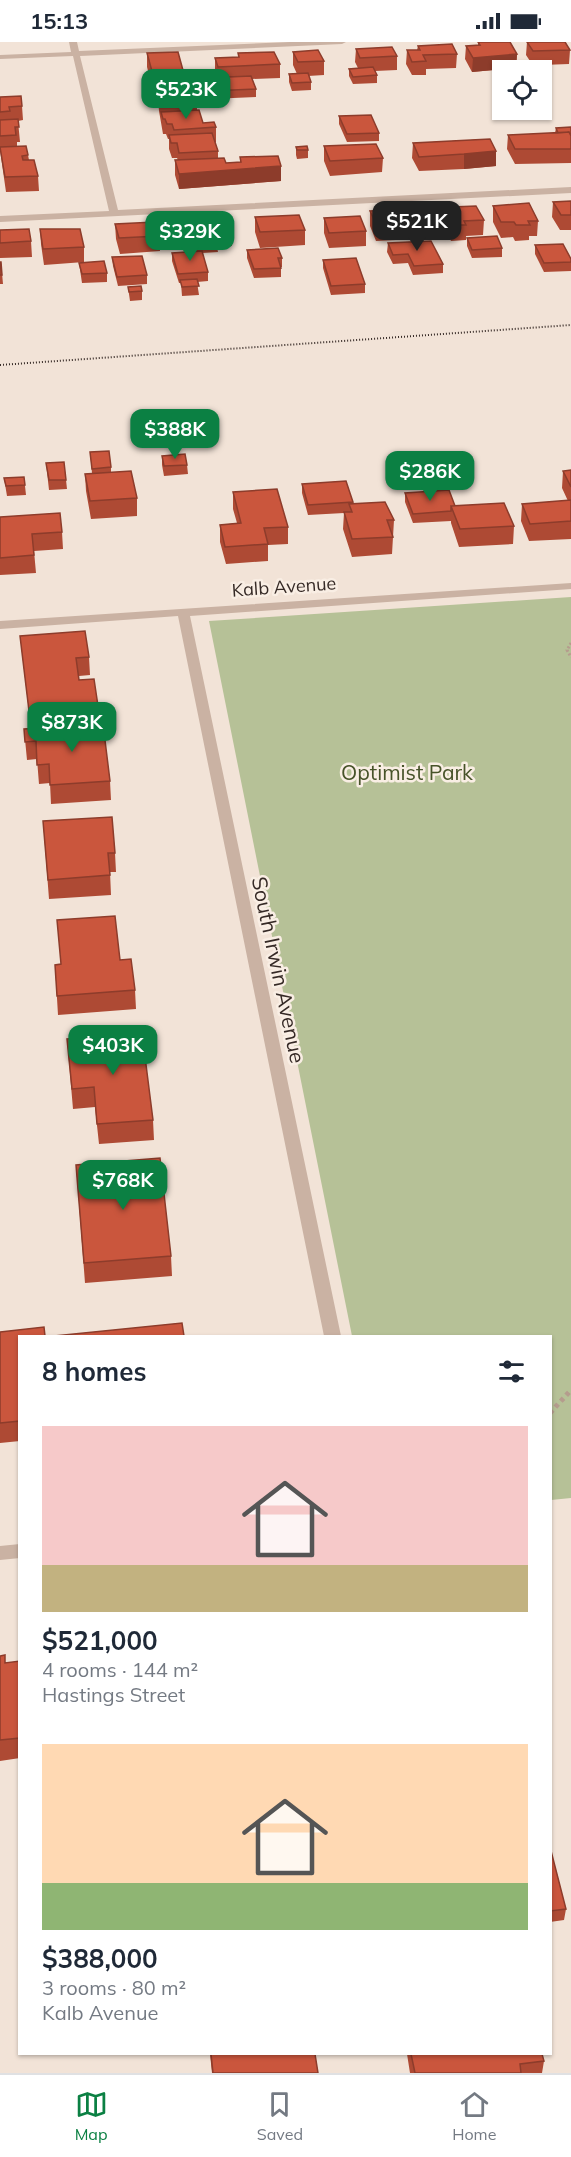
<!DOCTYPE html>
<meta charset="utf-8">
<style>
body{margin:0;font-family:Mulish,sans-serif;background:#f2f2f3;color:#1f2937;height:100vh;display:flex;flex-direction:column;font-size:22px;white-space:nowrap}
*{box-sizing:border-box;margin:0}
p{font-size:20px;color:#747a83}
.icon{flex:none;width:33px;height:33px;fill:none;stroke:currentColor;stroke-width:2;stroke-linecap:round;stroke-linejoin:round}
.map{position:relative;flex:1;overflow:hidden}
.panel{position:absolute;left:18px;top:1293px;width:534px;height:720px;display:flex;flex-direction:column;background:#fff;border-radius:0px;box-shadow:0 2px 4px #0004}
.panel>*{flex:none}
.controls{position:absolute;left:492px;top:18px;display:grid;gap:12px}
.controls a{display:grid;place-items:center;width:60px;height:60px;border-radius:0px;background:#fff;box-shadow:0 2px 4px #0004;font-size:30px}
.price{position:absolute;translate:-50% -51px;padding:0 14px;border-radius:12px;background:#0b8043;color:#fff;font-size:20px;line-height:39px;filter:drop-shadow(0 2px 3px #0008)}
.price::after{content:'';position:absolute;left:50%;top:36px;width:18px;height:14px;margin-left:-9px;background:inherit;clip-path:polygon(0 0,100% 0,50% 100%)}
.price.on{background:#222;color:#fff}
ul{padding:0;list-style:none}
li{display:grid;align-content:center;gap:12px;height:318px;padding:0 24px}
li span{display:grid;place-items:center;height:186px;border-radius:0px;color:#555}
li>.icon{margin-inline-start:auto}
span .icon{width:108px;height:108px;fill:#fffc;stroke-width:1}
li b{font-size:26px}
h2{display:flex;justify-content:space-between;align-items:center;height:72px;padding:0 24px;font-size:26px}
.status{display:flex;justify-content:space-between;align-items:center;height:42px;padding:0 30px;background:#fff;direction:ltr}
.status svg{height:16px;fill:currentColor}
.tab-bar{display:flex;justify-content:space-around;align-items:center;height:84px;border-top:2px solid #e0e1e3;background:#fff;font-size:16px;color:#747a83}
.tab-bar a{display:grid;justify-items:center;gap:3px}
.tab-bar .on{color:#0b8043}
.map>svg:first-child{display:block}
.green{fill:#b6c197}
.lines{fill:none;stroke-linecap:round;stroke-linejoin:round}
.path-far1{stroke:#b59c8d;stroke-width:3;stroke-dasharray:2 2;stroke-linecap:butt}
.path{stroke:#b59c8d;stroke-width:5;stroke-dasharray:4 4;stroke-linecap:butt}
.minor{fill:#cab2a3;fill-rule:evenodd}
.rail{stroke:#352925;stroke-width:2;stroke-dasharray:1 2;stroke-linecap:butt}
.wall{fill:#ae4a34}
.shaded-wall{fill:#8d3c2b}
.building{fill:#ca563d;stroke:#8d3c2b;stroke-width:1.5}
.labels{text-anchor:middle;stroke-width:5;stroke-linejoin:round;paint-order:stroke}
.far-street-label{font-size:18px;fill:#352925;stroke:#f9eee4}
.park-label{font-size:21px;fill:#475329;stroke:#f9eee4}
.street-label{font-size:21px;fill:#352925;stroke:#f9eee4}
</style>
<div class="status"><b>15:13</b><svg viewBox="0 0 49 12"><path d="M0 12V9h3v3zM5 12V6h3v6zM10 12V3h3v9zM15 12V0h3v12zM26 1h20v11H26zM47 4h2v5h-2z"/></svg></div>
<div class="map">
<svg width="571" height="2031" viewBox="0 0 571 2031">
<rect width="100%" height="100%" fill="#f2e3d7"/>
<!-- green -->
<path class="green" d="M571,555v901l-20,2 -1,-164h-198l-143,-715z"/>
<g class="lines">
<!-- path-far1 -->
<path class="path-far1" d="M571,601l-4,7 4,7"/>
<!-- path -->
<path class="path" d="M550,1371l21,-23"/>
<!-- minor -->
<path class="minor" d="M69,0h8l2,9 211,-9h56l-4,2 -262,12 38,154 453,-23v6l-571,29v-6l109,-5 -36,-155 -73,3v-4l71,-3z
M571,541v6l-381,27 151,720h-17l-146,-720 -178,13v-8z
M20,1502v14l-20,2v-14z"/>
<!-- rail -->
<path class="rail" d="M0,323l571,-40"/>
</g>
<!-- wall -->
<path class="wall" d="M478,0l39,12 -1,14 -44,4 -7,-13 1,-13 12,-1z
M527,0l43,8 -1,14 -27,1 4,5 -1,8h-3v-8h-17l-1,-1 1,-8h5l-4,-6z
M418,4l39,8 -1,14 -30,1v6h-14l-6,-11 1,-14h10z
M356,7l41,7v14l-22,1 2,4v8l-24,1 -4,-8v-7l9,-1 -3,-6z
M293,10l31,9v14l-16,1 3,6v8l-19,1 -3,-9v-8h8l-4,-9z
M147,11l40,32v3l10,16v6l6,13 13,4v15h-1l3,9v7l8,5 14,-1v-5l41,24 -102,8 -4,-14v-15h3l-1,-2h-5l-3,-9v-10h-1l-2,-5h-3l-4,-23 -1,-11h-2l-9,-33z
M238,11l42,11v14l-28,1 4,10v8l-46,2 -5,-13v-8l12,-1 -2,-5v-14l23,-1z
M0,55l22,9 1,14 -5,1 2,21h-3v4l11,9 1,5 9,16 1,15 -33,1 -6,-42z
M339,74l40,17v8l-32,1 -8,-18z
M571,85v36l-56,1 -8,-15 1,-14 47,-2 1,-5z
M490,97l6,27 -32,3 -45,2 -7,-13 1,-15z
M324,104l59,12 -1,14 -52,4 -6,-15z
M296,105l12,3v8l-11,1 -1,-4z
M571,159v29h-11l-8,-13 1,-15z
M493,164l45,15 -1,15h-8v4l-14,1 -2,-4 -12,1 -8,-16z
M428,166l56,12 -1,15 -17,1v4l-15,1 -2,-4 -15,1 -6,-14z
M370,169l46,13v15l-40,2 -6,-15z
M255,175l50,13v15l-45,3 -5,-16z
M324,176l42,13v15l-37,2 -5,-15z
M185,179l46,10 1,15 -15,1 1,5 -16,1 6,19v9l-11,1 2,13 -17,1 -1,-13h-2l-7,-22v-8l22,-2 -4,-2 -4,-13z
M115,182l44,12 1,15 -40,3 -4,-15z
M40,187l44,18v15l-40,3 -3,-21z
M0,188l31,11 1,16 -32,1z
M467,196l35,10v9l-30,1 -5,-12z
M388,201l55,21v9l-30,2 -5,-12 -15,1 -6,-12z
M535,203l36,14v12l-27,1 -9,-18z
M247,208l35,8v9h-1v10l-27,1 -7,-20z
M112,215l35,18v9l-29,2 -5,-20z
M323,218l42,24v9l-34,2 -8,-27z
M0,220h1l2,22h-3z
M79,221l28,10v9l-25,1z
M128,245l14,4v9l-12,1z
M90,410l21,15v5l26,26v18l-46,3 -5,-28 -1,-17 7,-1z
M162,414l25,9 1,9 -24,2 -2,-11z
M46,421l20,17 1,9 -18,1z
M571,428v69l-42,2 -8,-20 1,-17 46,-3 -6,-13 1,-17z
M24,435l2,18 -19,1 -3,-18z
M302,442l51,18v2l41,16 -2,34 -40,3 -9,-28 1,-16 -36,2 -6,-22z
M233,450l55,35v17l-20,1v16l-42,3 -6,-22v-17l17,-2 -4,-14z
M405,451l50,13 59,20 -1,18 -54,3 -8,-24v-2l-38,2 -8,-21z
M0,475l62,15 1,17 -29,2 2,22 -36,2z
M20,594l69,21 1,18 -11,1v4l19,26 1,18 11,57 1,19 -60,4 -1,-21 -11,1 -2,-25 -10,1 -3,-31h7z
M43,779l72,32 1,19h-6l1,23 -62,4z
M120,918l15,30 1,19 -78,6 -3,-50z
M67,997l86,81 1,20 -55,4 -4,-37 -22,2z
M76,1123l95,91 1,20 -87,7z
M0,1290l20,4v105l-20,2z
M0,1614l6,7 14,-2v97l-20,3z
M550,1805l16,62 -2,11 -14,2z
M210,2012h105l3,19h-106z
M407,2012h135l2,7 -2,12h-132z"/>
<!-- shaded-wall -->
<path class="shaded-wall" d="M517,12l-1,14 -44,4 1,-14z
M496,109v15l-32,3v-15z
M281,124v15l-102,8v-15z"/>
<!-- building -->
<path class="building" d="M478,0h32l7,12 -44,4 -7,-12 14,-1z
M527,0h38l5,8 -37,1z
M452,2l5,10 -34,1 3,6 -14,1 -5,-12h13l-2,-4z
M392,5l5,9 -37,2 -4,-9z
M318,8l6,11 -26,1 -5,-10z
M178,10l9,33 -31,1 -9,-33z
M274,10l6,12 -62,3 -3,-9 24,-1 -1,-4z
M525,19h14l7,9h-16z
M373,25l4,8 -24,2 -4,-8z
M308,31l3,9 -19,1 -3,-9z
M251,34l5,13 -46,2 -5,-13z
M192,46l5,16 -37,2 -2,-9h4l-2,-7z
M21,54l1,10 -13,1 1,4 -10,1v-15z
M199,68l4,13 11,-1 2,5 -42,3 -2,-6h-5l-2,-5h-2l-2,-7z
M371,73l8,18 -32,1 -8,-18z
M18,77l1,8h-4l1,8 -16,1v-16z
M571,85v9l-2,-4 -11,1 -2,-5z
M569,90l2,4v13h-56l-7,-14z
M212,91l6,18 -39,2 -2,-10h-6l-2,-8z
M490,97l6,12 -32,3 -45,3 -6,-14z
M376,102l7,14 -53,3 -6,-15z
M26,104l2,9 -6,1 1,4h11l4,16 -33,1 -5,-30z
M307,104l1,4h-11l-1,-3z
M278,114l3,10 -102,8 -4,-14 49,-2 2,5 15,-1 -1,-5z
M571,159v14h-10l-8,-13z
M529,161l9,18h-10l2,4h-14l-2,-3h-13l-8,-16z
M476,164l8,14 -20,1 2,4h-14l-2,-4 -15,1 -7,-14z
M409,167l7,15 -39,2 -7,-15z
M299,173l6,15 -45,2 -5,-15z
M360,174l6,15 -37,2 -5,-15z
M227,177l4,12 -15,1 1,5 -20,1 -7,-4 -5,-13z
M155,180l4,14 -40,2 -4,-14z
M29,187l2,12 -31,2v-13z
M40,187h40l4,18 -41,2z
M497,194l5,12 -30,2 -5,-12z
M431,199l12,23 -29,2 -6,-12 -15,1 -5,-12z
M563,202l8,15v3l-27,1 -9,-18z
M278,206l4,10h-4l3,10 -27,1 -7,-19z
M202,209l6,21 -30,2 -6,-21z
M142,214l5,19 -30,2 -5,-20z
M356,216l9,26 -34,2 -8,-26z
M104,219l3,12 -25,1 -3,-11z
M0,220h1l1,13h-2z
M197,237l2,7 -17,1 -2,-7z
M141,244l1,5 -13,1 -1,-5z
M109,409l2,16 -19,2 -2,-17z
M185,412l2,11 -23,1 -2,-10z
M64,420l2,18h-17l-3,-17z
M571,428v17l-8,-16z
M131,429l6,27 -47,3 -5,-27z
M24,435l1,8 -19,1 -2,-8z
M346,439l7,21 -45,3 -6,-21z
M277,447l11,38 -24,1 4,16 -43,3 -5,-22 21,-2 -8,-31z
M449,448l6,16h-4v5l-38,3 -8,-21z
M571,458v21l-41,3 -8,-20z
M385,460l9,18h-7l6,17 -41,2 -8,-27h8l-3,-8z
M504,461l10,23 -54,3 -9,-23z
M60,471l2,19 -30,2 2,21 -34,3v-41z
M85,589l4,26 -13,1 3,22 15,-1 4,27 -69,5 -9,-75z
M103,682l7,57 -60,4 -1,-21 -12,1 -1,-24 -11,1 -1,-13z
M112,775l3,36h-7l2,22 -62,5 -5,-59z
M115,874l5,44 11,-1 4,31 -78,6 -2,-31 6,-1 -4,-44z
M142,991l11,87 -56,4 -3,-37 -22,2 -5,-50z
M160,1116l11,98 -87,7 -8,-98z
M182,1281l2,13h-130z
M44,1285l1,9h-25v85l-20,2v-91z
M5,1613v8l15,-2v77l-20,2v-84z
M550,1805l16,62 -16,2z
M211,2012h104l3,19h-105z
M411,2012h131l2,7 -24,3 1,9h-106z"/>
<g class="labels">
<!-- far-street labels -->
<g class="far-street-label">
<text transform="translate(284 545) rotate(-4)" y="6">Kalb Avenue</text>
</g>
<!-- park labels -->
<g class="park-label">
<text x="407" y="738">Optimist Park</text>
</g>
<!-- street labels -->
<g class="street-label">
<text transform="translate(278 928) rotate(78)" y="7">South Irwin Avenue</text>
</g>
</g>
</svg>
<div class="controls">
<a><svg class="icon" aria-label="locate" viewBox="0 0 24 24"><circle cx="12" cy="12" r="6"/><path d="M12 2v4M12 18v4M2 12h4M18 12h4"/></svg></a>
</div>
<b class="price" style="left:186px;top:78px">$523K</b>
<b class="price on" style="left:417px;top:210px">$521K</b>
<b class="price" style="left:190px;top:220px">$329K</b>
<b class="price" style="left:175px;top:418px">$388K</b>
<b class="price" style="left:430px;top:460px">$286K</b>
<b class="price" style="left:72px;top:711px">$873K</b>
<b class="price" style="left:113px;top:1034px">$403K</b>
<b class="price" style="left:123px;top:1169px">$768K</b>
<section class="panel">
<h2>8 homes<svg class="icon" aria-label="filters" viewBox="0 0 24 24"><path d="M4 7h16M4 17h16"/><circle cx="9" cy="7" r="2"/><circle cx="15" cy="17" r="2"/></svg></h2>
<ul>
<li><span style="background:linear-gradient(#f6c9c9 75%,#c2b280 0)"><svg class="icon" aria-label="home" viewBox="0 0 24 24"><path d="M3 11l9-7 9 7M6 9v11h12V9"/></svg></span><div><b>$521,000</b><p>4 rooms · 144 m²</p><p>Hastings Street</p></div></li>
<li><span style="background:linear-gradient(#ffd9b3 75%,#8fb573 0)"><svg class="icon" aria-label="home" viewBox="0 0 24 24"><path d="M3 11l9-7 9 7M6 9v11h12V9"/></svg></span><div><b>$388,000</b><p>3 rooms · 80 m²</p><p>Kalb Avenue</p></div></li>
</ul>
</section>
</div>
<nav class="tab-bar">
<a class="on"><svg class="icon" aria-label="map" viewBox="0 0 24 24"><path d="M3 6l6-2 6 2 6-2v14l-6 2-6-2-6 2zM9 4v14M15 6v14"/></svg>Map</a>
<a><svg class="icon" aria-label="saved" viewBox="0 0 24 24"><path d="M7 4h10v16l-5-4-5 4z"/></svg>Saved</a>
<a><svg class="icon" aria-label="home" viewBox="0 0 24 24"><path d="M3 11l9-7 9 7M6 9v11h12V9"/></svg>Home</a>
</nav>
